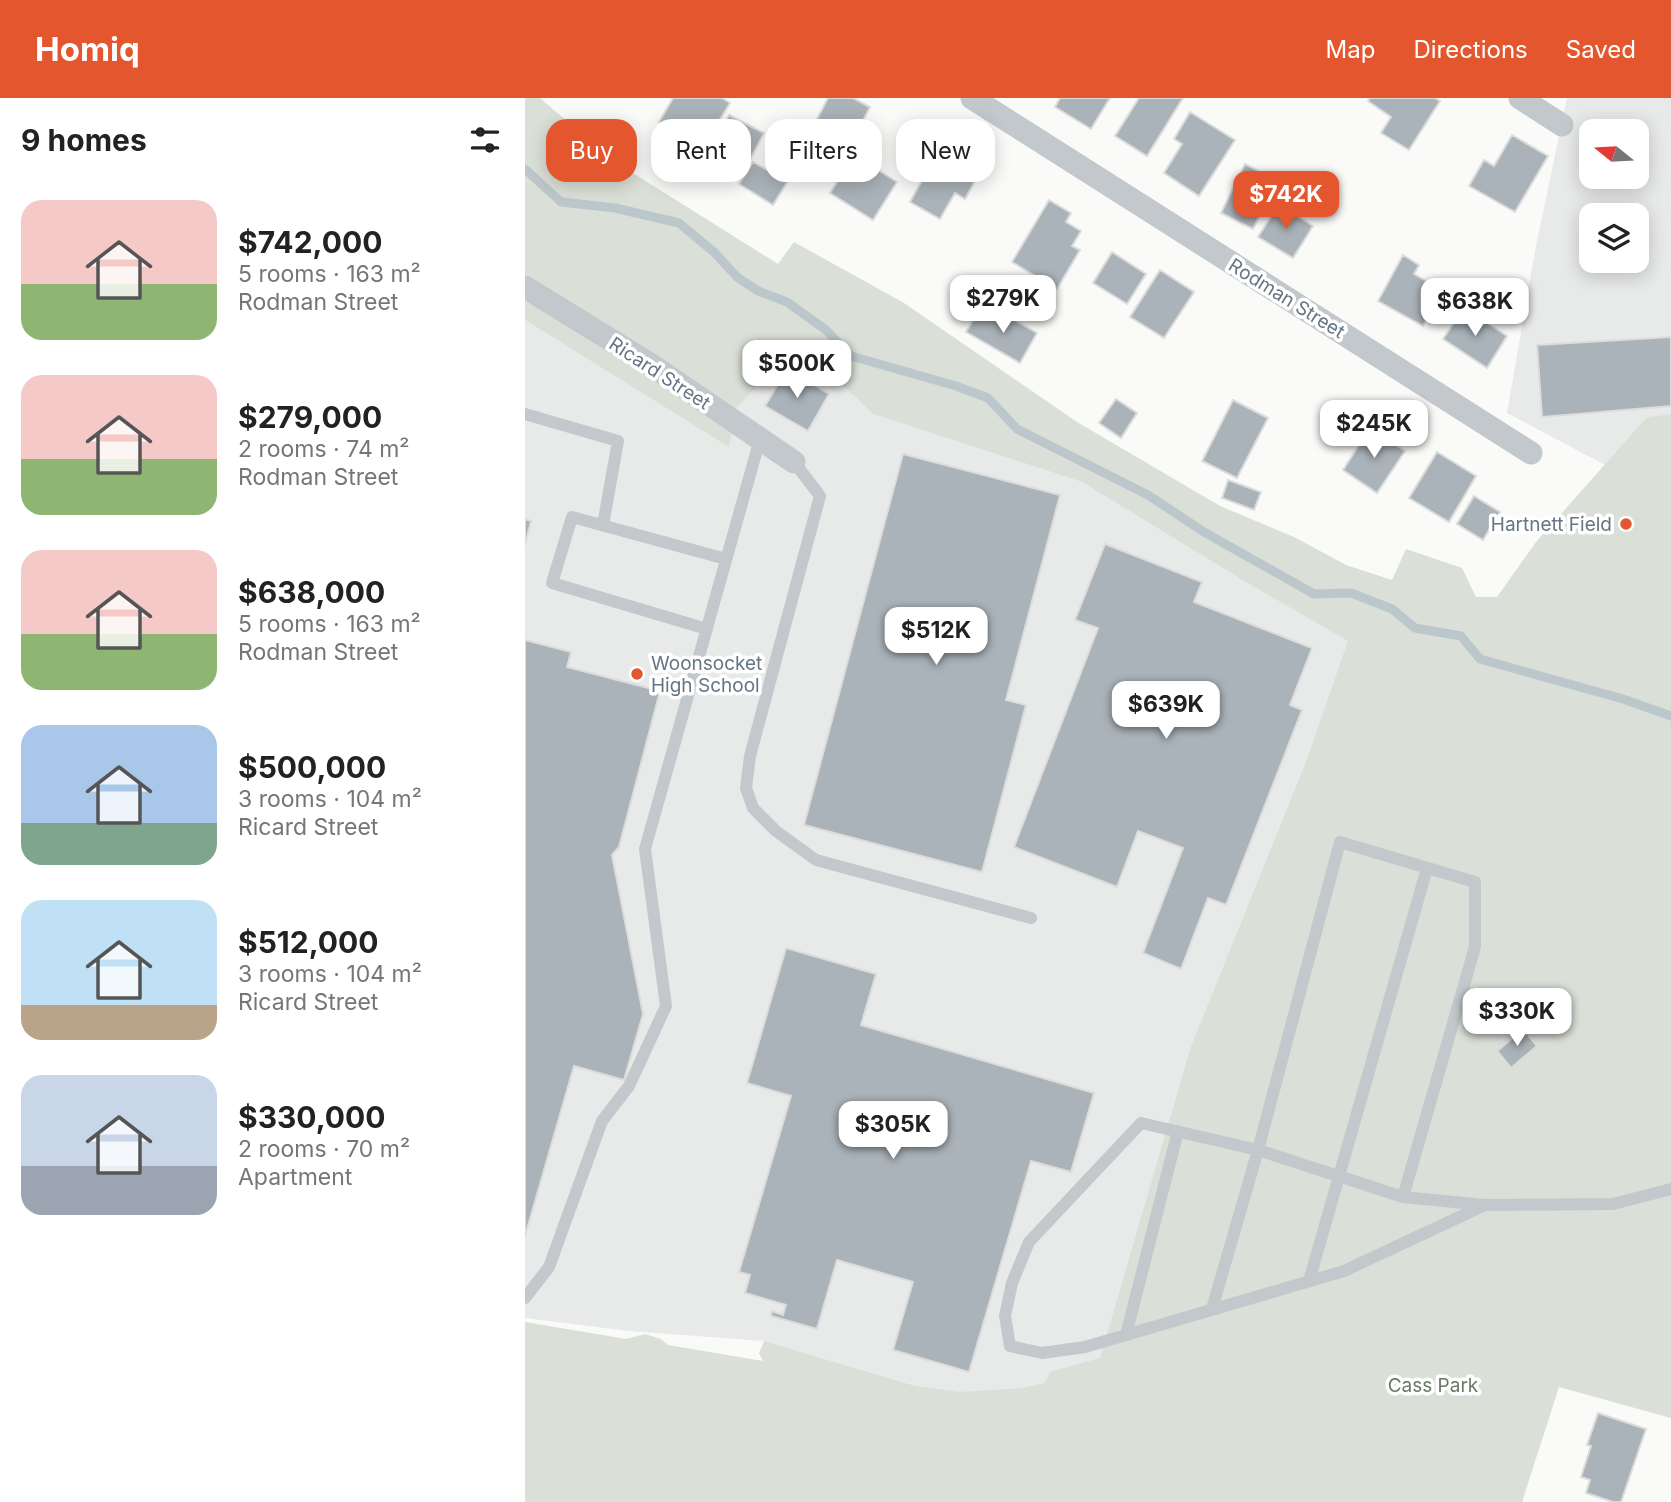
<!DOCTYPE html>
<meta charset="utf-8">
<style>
body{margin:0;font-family:Inter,sans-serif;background:#f6f6f6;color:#222;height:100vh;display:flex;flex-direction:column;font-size:26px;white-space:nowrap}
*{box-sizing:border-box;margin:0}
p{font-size:23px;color:#767676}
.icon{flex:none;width:38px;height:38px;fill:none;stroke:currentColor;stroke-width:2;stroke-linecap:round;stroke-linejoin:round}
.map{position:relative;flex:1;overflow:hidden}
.details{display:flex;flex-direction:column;background:#fff;width:525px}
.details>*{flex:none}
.hud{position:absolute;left:21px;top:21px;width:665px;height:63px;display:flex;gap:14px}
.needle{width:46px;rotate:288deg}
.tools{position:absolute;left:1054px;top:21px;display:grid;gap:14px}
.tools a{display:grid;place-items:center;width:70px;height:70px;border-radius:14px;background:#fff;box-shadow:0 4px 18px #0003;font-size:35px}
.price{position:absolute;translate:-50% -60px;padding:0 16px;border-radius:14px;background:#fff;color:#222;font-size:23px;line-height:46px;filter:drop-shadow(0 2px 4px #0008)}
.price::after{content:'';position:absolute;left:50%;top:42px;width:21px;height:16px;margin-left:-10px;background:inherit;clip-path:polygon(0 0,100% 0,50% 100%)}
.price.current{background:#e4572e;color:#fff}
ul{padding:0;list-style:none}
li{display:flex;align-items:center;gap:21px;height:175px;padding:0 21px}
li span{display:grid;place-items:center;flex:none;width:196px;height:140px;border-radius:21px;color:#555}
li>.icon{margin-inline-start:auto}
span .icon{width:84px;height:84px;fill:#fffc;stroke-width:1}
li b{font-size:30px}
h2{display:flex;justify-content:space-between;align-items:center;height:84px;padding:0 21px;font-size:30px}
.chip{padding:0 24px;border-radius:21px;background:#fff;box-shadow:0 4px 18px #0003;font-size:24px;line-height:63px}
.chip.current{background:#e4572e;color:#fff}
header{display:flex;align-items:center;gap:42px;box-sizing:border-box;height:98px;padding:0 35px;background:#e4572e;color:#fff}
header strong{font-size:33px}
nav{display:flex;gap:38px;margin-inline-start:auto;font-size:24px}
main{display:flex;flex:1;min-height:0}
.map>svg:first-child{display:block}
.built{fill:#e8e9e9;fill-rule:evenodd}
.green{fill:#dadfd7}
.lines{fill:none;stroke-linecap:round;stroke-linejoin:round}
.stream{stroke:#bbc7cb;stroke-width:9}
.building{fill:#aab3b9;stroke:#dcdcda;stroke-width:2}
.lane{stroke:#c3c8cc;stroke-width:12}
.street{stroke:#c3c8cc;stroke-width:23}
.poi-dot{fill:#e4572e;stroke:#fff;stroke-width:2.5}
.labels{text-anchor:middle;stroke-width:7;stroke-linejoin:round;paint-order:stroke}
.street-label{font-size:19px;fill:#657683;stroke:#fff}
.poi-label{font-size:19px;fill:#657683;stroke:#fff;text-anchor:end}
.park-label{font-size:19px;fill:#687a64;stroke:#fff}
</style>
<header>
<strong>Homiq</strong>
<nav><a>Map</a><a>Directions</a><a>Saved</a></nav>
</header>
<main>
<section class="details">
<h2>9 homes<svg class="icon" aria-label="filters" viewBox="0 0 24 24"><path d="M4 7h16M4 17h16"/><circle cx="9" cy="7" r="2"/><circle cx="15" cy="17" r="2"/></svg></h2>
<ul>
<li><span style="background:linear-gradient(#f6c9c9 60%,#8fb573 0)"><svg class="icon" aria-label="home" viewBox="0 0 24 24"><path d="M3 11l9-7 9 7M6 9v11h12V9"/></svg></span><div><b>$742,000</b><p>5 rooms · 163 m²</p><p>Rodman Street</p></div></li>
<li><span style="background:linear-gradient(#f6c9c9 60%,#8fb573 0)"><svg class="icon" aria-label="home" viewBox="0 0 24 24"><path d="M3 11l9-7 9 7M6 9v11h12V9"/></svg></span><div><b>$279,000</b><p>2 rooms · 74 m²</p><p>Rodman Street</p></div></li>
<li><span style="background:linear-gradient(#f6c9c9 60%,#8fb573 0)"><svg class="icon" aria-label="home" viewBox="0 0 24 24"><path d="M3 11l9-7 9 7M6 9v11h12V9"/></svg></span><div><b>$638,000</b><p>5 rooms · 163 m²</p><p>Rodman Street</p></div></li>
<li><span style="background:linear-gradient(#a9c7e8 70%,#7fa58c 0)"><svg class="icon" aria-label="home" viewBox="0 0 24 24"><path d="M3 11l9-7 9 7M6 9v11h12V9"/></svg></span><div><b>$500,000</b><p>3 rooms · 104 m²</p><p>Ricard Street</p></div></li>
<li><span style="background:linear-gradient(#bfe0f5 75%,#b9a48a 0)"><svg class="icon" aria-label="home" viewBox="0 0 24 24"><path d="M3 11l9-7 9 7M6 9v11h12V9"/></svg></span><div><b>$512,000</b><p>3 rooms · 104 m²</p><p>Ricard Street</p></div></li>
<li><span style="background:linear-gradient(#c9d6e8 65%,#9aa5b1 0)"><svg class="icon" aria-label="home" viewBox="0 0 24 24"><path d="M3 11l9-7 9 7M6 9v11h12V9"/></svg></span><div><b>$330,000</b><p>2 rooms · 70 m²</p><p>Apartment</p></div></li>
</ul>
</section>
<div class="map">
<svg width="1146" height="1404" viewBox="0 0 1146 1404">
<rect width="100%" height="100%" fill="#fafaf8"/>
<!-- built -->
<path class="built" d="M1042,0h104v316l-24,3 -42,48 -98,-52 29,-167zM1066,33h45v46h-45zM1066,117h45v46h-45z
M0,222l203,126 7,-38 45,-44 58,17 35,33 209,68 162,99 105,60 -42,118 -116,287 -95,328 -75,14 -77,6 -180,-53 -135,-10 -104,-13z"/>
<!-- green -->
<path class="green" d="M0,0h15l72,62 166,104 16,-22 110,61 173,119 143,84 74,31 52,28 46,15 14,-31 56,19 14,29h21l39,-55 111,-125 24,-3v1004l-112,-31 -37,115h-997v-180l101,17 19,-5 16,5 7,6 95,16 -4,-8 5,-12 152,45 43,6 62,-4 24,-5 5,-11 50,-14 91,-312 116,-287 41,-118 -104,-60 -162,-99 -209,-68 -35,-33 -59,-17 -43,44 -7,39 -204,-127z"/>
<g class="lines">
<!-- stream -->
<path class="stream" d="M0,71l36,33 54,6 64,15 36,30 22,24 21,14 29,11 39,28 25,26 105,30 32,12 29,31 131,66 56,37 110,62 37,-1 41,16 23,19 46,8 19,23 143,40 48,17"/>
</g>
<!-- building -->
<path class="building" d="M148,0h49l8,5 -28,46 -43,-27z
M303,0h25l17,9 -16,32 -37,-20z
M535,0h50l-19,31 -36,-22z
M614,0h44l-36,58 -32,-20z
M845,0h65l5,3 -31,49 -28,-17 10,-16 -23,-16z
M665,14l45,28 -36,56 -35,-23 18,-29 -8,-5z
M204,17l35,18 -20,38 -34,-19z
M987,37l36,21 -33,56 -46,-26 15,-26 10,6z
M415,50l41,22 -16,29 -10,-6 -15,26 -30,-17z
M329,57l43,27 -24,38 -43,-27z
M228,64l14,8 2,-3 20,12 -16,26 -34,-21z
M720,66l32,17 -24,48 -32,-16z
M524,102l22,13 -5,9 15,9 -9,15 8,4 -23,39 -45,-27z
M754,106l34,22 -20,32 -35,-21z
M587,154l34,22 -19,30 -34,-21z
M878,157l16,10 -5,9 29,17 -20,35 -45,-25z
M635,172l34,22 -30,46 -34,-21z
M939,210l43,28 -20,32 -44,-29z
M454,212l19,11 4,-8 35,20 -17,30 -54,-31z
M1146,239v69l-129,11 -5,-72z
M262,271l42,25 -21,37 -43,-25z
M591,301l21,14 -16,25 -22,-15z
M708,302l35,18 -31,60 -35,-17z
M845,330l35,23 -28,42 -34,-23z
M912,354l39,24 -27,46 -40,-24z
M378,356l157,41 -54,205 20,5 -44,167 -178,-47z
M703,382l33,12 -7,18 -32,-12z
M949,398l26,16 -17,28 -26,-16z
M0,421l6,2 -6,24z
M580,446l97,38 -8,20 118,46 -22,57 12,5 -76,195 -18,-7 -27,71 -38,-16 40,-105 -45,-17 -21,56 -103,-40 84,-219 -23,-8z
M0,542l46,12 -4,15 93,24 -41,156 -7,8 31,159 -19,66 -50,-14 -49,170z
M261,850l90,26 -15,51 233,68 -23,79 -40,-11 -62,211 -76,-22 20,-68 -76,-22 -20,69 -46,-13 1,-5 11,4 3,-10 -41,-12 5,-18 -11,-3 52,-176 -44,-13z
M998,931l14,17 -26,22 -14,-17z
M1073,1315l48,16 -25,73h-8l-27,-9 4,-13 -9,-3 10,-31 -4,-1z"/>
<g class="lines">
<!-- lane -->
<path class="lane" d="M0,316l93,27 -15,84
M269,364l26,34 -70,260 -4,32 7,20 23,23 40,29 215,58
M182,531l-155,-46 20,-66 154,42
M960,1107l-141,66 -259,76 -43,6 -32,-7 -5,-30 7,-33 17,-41 112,-119 117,27 82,-308 135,40v65l-72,250 82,8 128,-1 58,-15
M784,1183l118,-413
M0,1200l24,-31 53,-146 27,-35 37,-80 -21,-157 115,-410
M687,1211l46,-159 145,47
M601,1237l52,-204"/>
<!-- street -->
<path class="street" d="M447,0l559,355
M995,0l42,27
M0,189l128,79 141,96"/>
</g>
<!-- markers -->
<g class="poi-dot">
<circle cx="1101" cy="426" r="7"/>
<circle cx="112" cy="576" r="7"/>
</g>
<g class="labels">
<!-- street labels -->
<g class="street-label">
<text transform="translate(762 200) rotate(32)" y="7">Rodman Street</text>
<text transform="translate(135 275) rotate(33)" y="7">Ricard Street</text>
</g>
<!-- poi labels -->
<g class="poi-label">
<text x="1087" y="433">Hartnett Field</text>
<text x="126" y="572" text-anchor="start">Woonsocket<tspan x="126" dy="22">High School</tspan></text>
</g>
<!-- park labels -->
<g class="park-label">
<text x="908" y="1294">Cass Park</text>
</g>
</g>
</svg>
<div class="tools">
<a><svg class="needle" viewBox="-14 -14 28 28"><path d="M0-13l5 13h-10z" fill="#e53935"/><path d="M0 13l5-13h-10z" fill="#767676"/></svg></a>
<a><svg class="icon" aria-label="layers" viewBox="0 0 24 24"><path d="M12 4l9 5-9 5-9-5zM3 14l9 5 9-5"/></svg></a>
</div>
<b class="price current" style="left:761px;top:133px">$742K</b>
<b class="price" style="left:478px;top:237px">$279K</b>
<b class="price" style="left:950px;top:240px">$638K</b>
<b class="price" style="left:272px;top:302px">$500K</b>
<b class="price" style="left:849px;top:362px">$245K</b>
<b class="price" style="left:411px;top:569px">$512K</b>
<b class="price" style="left:641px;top:643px">$639K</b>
<b class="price" style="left:992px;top:950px">$330K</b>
<b class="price" style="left:368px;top:1063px">$305K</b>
<div class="hud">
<a class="chip current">Buy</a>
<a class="chip">Rent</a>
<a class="chip">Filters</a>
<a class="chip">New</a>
</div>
</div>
</main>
